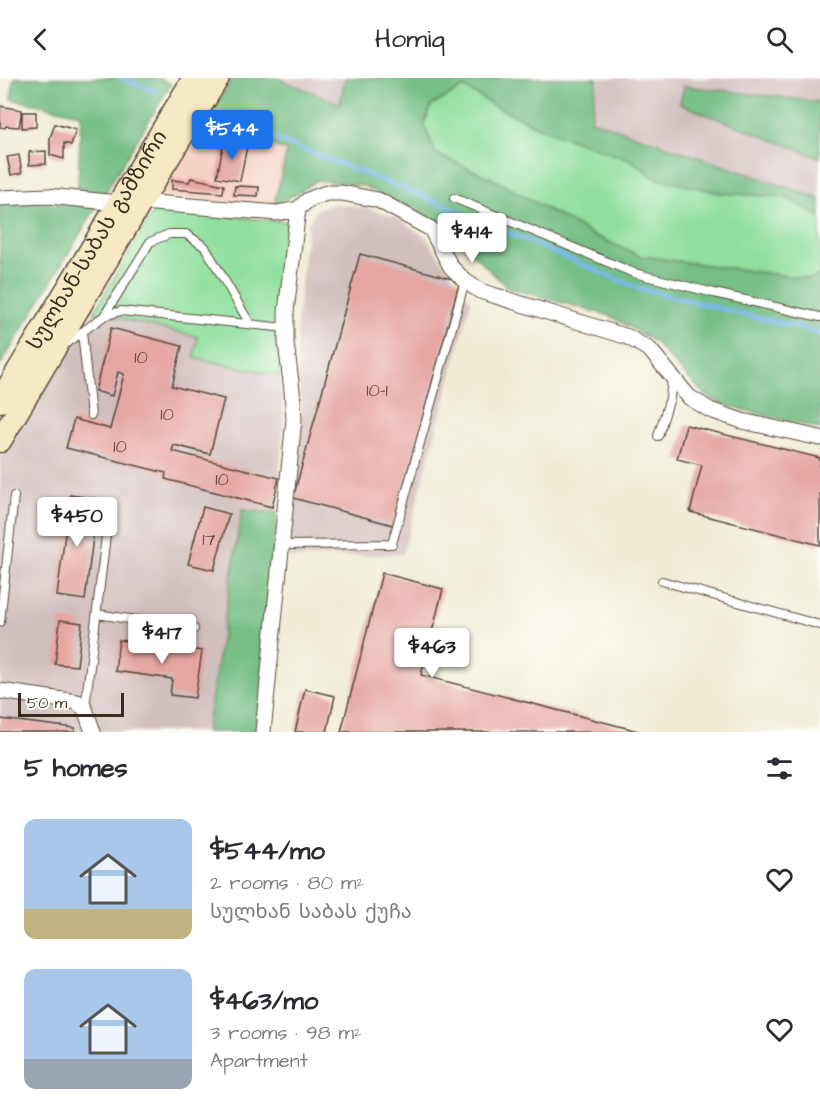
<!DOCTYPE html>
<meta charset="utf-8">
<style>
body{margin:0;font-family:"Architects Daughter","Noto Sans Georgian",sans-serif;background:#f2f2f3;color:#2b2b33;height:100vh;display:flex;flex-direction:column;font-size:22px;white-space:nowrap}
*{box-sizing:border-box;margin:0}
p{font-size:20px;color:#7c7c81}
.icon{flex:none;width:33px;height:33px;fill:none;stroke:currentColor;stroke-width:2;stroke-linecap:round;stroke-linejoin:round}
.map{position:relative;height:654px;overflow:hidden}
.details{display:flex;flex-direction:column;background:#fff;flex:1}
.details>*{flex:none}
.scale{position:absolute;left:18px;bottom:15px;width:106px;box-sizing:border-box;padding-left:6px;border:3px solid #3b2a1e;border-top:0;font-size:16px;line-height:21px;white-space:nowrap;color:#3b2a1e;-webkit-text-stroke:4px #fdfcf7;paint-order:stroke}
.price{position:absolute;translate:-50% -51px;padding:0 14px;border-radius:6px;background:#fff;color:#222;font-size:20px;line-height:39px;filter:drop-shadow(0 2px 3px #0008)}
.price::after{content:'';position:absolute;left:50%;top:36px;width:18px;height:14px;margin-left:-9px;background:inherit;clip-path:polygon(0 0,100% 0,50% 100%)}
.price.active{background:#1a73e8;color:#fff}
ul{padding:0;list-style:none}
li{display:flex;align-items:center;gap:18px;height:150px;padding:0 24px}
li span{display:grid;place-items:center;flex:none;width:168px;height:120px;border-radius:12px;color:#555}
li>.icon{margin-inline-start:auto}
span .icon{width:72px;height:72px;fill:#fffc;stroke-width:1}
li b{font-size:26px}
h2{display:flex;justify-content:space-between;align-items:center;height:72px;padding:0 24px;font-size:26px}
header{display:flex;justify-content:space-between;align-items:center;height:78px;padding:0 24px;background:#fff;font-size:27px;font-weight:600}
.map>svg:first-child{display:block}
.built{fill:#f6d2c4}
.industrial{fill:#d1bfbe}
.green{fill:#90df9e;stroke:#66845e;stroke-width:1.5}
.forest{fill:#74be85;stroke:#587452;stroke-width:1.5}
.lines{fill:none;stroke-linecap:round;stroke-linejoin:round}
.stream{stroke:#7cb8ef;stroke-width:4.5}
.building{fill:#e6a6a2}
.lane-casing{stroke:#564739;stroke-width:10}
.street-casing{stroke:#564739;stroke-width:17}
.secondary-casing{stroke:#564739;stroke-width:25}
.lane{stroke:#fff;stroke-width:8}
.street{stroke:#fff;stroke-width:15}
.secondary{stroke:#f7e9c3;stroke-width:22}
.labels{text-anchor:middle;stroke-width:4.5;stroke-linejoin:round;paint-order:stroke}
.number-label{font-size:18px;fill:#66493f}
.street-label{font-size:21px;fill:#3b2a1e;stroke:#fdfcf7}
</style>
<header><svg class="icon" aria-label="back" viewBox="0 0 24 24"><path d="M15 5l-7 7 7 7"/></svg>Homiq<svg class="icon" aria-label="search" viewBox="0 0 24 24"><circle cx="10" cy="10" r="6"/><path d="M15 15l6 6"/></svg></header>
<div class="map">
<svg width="820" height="654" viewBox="0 0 820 654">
<rect width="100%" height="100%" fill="#fdfcf7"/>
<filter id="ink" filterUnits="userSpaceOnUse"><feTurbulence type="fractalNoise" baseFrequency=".0167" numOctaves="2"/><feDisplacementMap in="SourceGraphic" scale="12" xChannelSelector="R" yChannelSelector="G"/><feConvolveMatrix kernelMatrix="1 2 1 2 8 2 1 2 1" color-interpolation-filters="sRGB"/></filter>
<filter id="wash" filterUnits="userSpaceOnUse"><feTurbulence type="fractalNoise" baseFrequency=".008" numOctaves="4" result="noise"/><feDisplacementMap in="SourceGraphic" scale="24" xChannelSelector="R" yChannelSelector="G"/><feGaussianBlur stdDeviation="1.35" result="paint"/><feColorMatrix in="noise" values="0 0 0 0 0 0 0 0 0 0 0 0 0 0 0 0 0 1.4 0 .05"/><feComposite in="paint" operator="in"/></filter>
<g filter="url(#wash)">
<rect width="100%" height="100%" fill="#f0ecd4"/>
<!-- built -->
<path class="built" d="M207,43l81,30 -14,53 -9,1 -105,-9z"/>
<!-- industrial -->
<path class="industrial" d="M277,0h68l-5,26z
M597,0h223v24l-135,-16 -5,18 140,54v41l-229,-79z
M335,126l36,5 27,9 27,19 46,64 -68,253 -115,4 13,-146 -4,-48v-42l11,-99 10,-14z
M94,234l105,25 -5,21 87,18 3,38 -7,99 -35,-3 -36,222h-206v-275l18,-30z"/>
<!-- green -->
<path class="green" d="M464,9l27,17 54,26 86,30 24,18 66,15 65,4 34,20v58l-10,4 -170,-23 -47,-21 -100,-56 -57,-25 -12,-29 7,-19z
M155,131l134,13 -13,120 5,34 -87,-18 4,-21 -104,-25z"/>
<!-- forest -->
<path class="forest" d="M14,0h145l12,6 -170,280h-1v-85l1,-15h-1v-59l38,-2 33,2 7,-19 3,-72 -70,-15z
M232,0h45l63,26 5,-26h252l-6,42 229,79v18l-35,-20 -64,-4 -66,-15 -24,-18 -86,-30 -54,-26 -27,-17 -33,19 -7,19 12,29 57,25 100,56 47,21 169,23 11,-4v154l-99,-25 -17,-10 -51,-53 -42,-25 -103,-28 -65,-63 -79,-39 -47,-6 -23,15 -20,9 13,-53 -80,-30z
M684,8l136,16v56l-140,-54z
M242,432l35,3 -20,219h-51z"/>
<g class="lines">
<!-- stream -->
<path class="stream" d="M121,0l36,14
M218,39l200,77 219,94 183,45"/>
</g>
<g id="blocks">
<!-- building -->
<path class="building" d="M0,28l22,4 -3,17 -13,-1 -1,2 -5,-1z
M22,34h14v15l-14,1z
M55,46l21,6 -5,15 -7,-2v16l-14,-4v-17z
M224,63l23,5 -7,35 -23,-4z
M46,73v13l-17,1v-13z
M19,77l3,18 -11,2 -4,-18z
M191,100l33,7 -1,8 -51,-4v-9l17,2z
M235,108l24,1 -1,9 -24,-1z
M360,176l100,27 -67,244 -100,-27z
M111,250l71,18 -10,40 52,13 -14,55 -36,-9 -2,6 107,27 -7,29 -107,-28 1,-6 -100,-25 8,-29 36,10 14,-55 -6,-2 -6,24 -17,-5z
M686,347l134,33v87l-130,-33 12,-47 -25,-6z
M70,417l28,4 -13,101 -28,-4z
M203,429l26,7 -15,56 -26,-6z
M382,495l61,16 -22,86 221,57h-301z
M60,542l22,3 -5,43 -22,-2z
M119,562l83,11 -7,47 -25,-3 2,-16 -57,-8z
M305,611l30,7 -8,36h-32z
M0,641l75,9v4h-75z"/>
</g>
</g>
<g filter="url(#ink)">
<use href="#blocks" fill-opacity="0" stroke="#564739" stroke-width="1.5"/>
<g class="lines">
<!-- lane casing -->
<g class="lane-casing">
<path id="lane" d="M454,120l180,75 80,20 106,24
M104,238l46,-74 19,-8h17l19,13 45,77
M82,254l9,83
M67,265l37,-27 17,-5 165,17
M658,358l12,-38 2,-20
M282,467l110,-1 73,-263
M662,503l158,44
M97,536l97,15
M0,544l14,-126
M85,630l23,-189"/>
</g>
<!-- street casing -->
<g class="street-casing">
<path id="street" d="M0,120l48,-2 70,7 23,-1 136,11 21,-4 10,-9 18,-7h16l36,7 53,29 20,38 14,14 15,10 148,46 22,13 39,47 21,13 32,11 78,17
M0,613l77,11 8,7 8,23
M263,654l31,-313 -2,-29 -6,-47v-31l12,-103"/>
</g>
<!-- secondary casing -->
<g class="secondary-casing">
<g id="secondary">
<path id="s1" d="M0,323l194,-323"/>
<path d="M0,363l141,-239 77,-124"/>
</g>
</g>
<!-- lane -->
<use href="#lane" class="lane"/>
<!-- street -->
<use href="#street" class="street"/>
<!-- secondary -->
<use href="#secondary" class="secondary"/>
</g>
</g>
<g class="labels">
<!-- number labels -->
<g class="number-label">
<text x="141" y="285">10</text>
<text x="377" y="318">10-1</text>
<text x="167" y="342">10</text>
<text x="120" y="374">10</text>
<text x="222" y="407">10</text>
<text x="209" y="467">17</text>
</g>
<!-- street labels -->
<g class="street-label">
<text dy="7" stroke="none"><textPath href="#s1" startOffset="188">სულხან-საბას გამზირი</textPath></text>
</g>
</g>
</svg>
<div class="scale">50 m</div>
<b class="price active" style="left:232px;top:83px">$544</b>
<b class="price" style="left:472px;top:186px">$414</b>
<b class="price" style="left:77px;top:470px">$450</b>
<b class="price" style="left:162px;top:587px">$417</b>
<b class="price" style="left:432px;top:601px">$463</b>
</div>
<section class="details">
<h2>5 homes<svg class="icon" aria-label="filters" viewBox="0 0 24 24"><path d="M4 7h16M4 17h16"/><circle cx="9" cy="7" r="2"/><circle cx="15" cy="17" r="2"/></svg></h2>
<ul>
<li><span style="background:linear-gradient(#a9c7e8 75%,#c2b280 0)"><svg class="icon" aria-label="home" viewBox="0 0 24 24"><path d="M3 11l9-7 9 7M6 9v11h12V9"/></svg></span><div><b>$544/mo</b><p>2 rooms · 80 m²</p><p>სულხან საბას ქუჩა</p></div><svg class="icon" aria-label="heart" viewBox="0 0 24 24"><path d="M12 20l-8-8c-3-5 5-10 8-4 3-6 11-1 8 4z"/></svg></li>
<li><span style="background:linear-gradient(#a9c7e8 75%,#9aa5b1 0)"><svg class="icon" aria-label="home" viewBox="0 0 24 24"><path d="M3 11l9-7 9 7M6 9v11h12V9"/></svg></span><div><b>$463/mo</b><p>3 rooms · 98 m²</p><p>Apartment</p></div><svg class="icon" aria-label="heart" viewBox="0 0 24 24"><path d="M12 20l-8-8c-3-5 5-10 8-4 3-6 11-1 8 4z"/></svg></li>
</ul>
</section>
